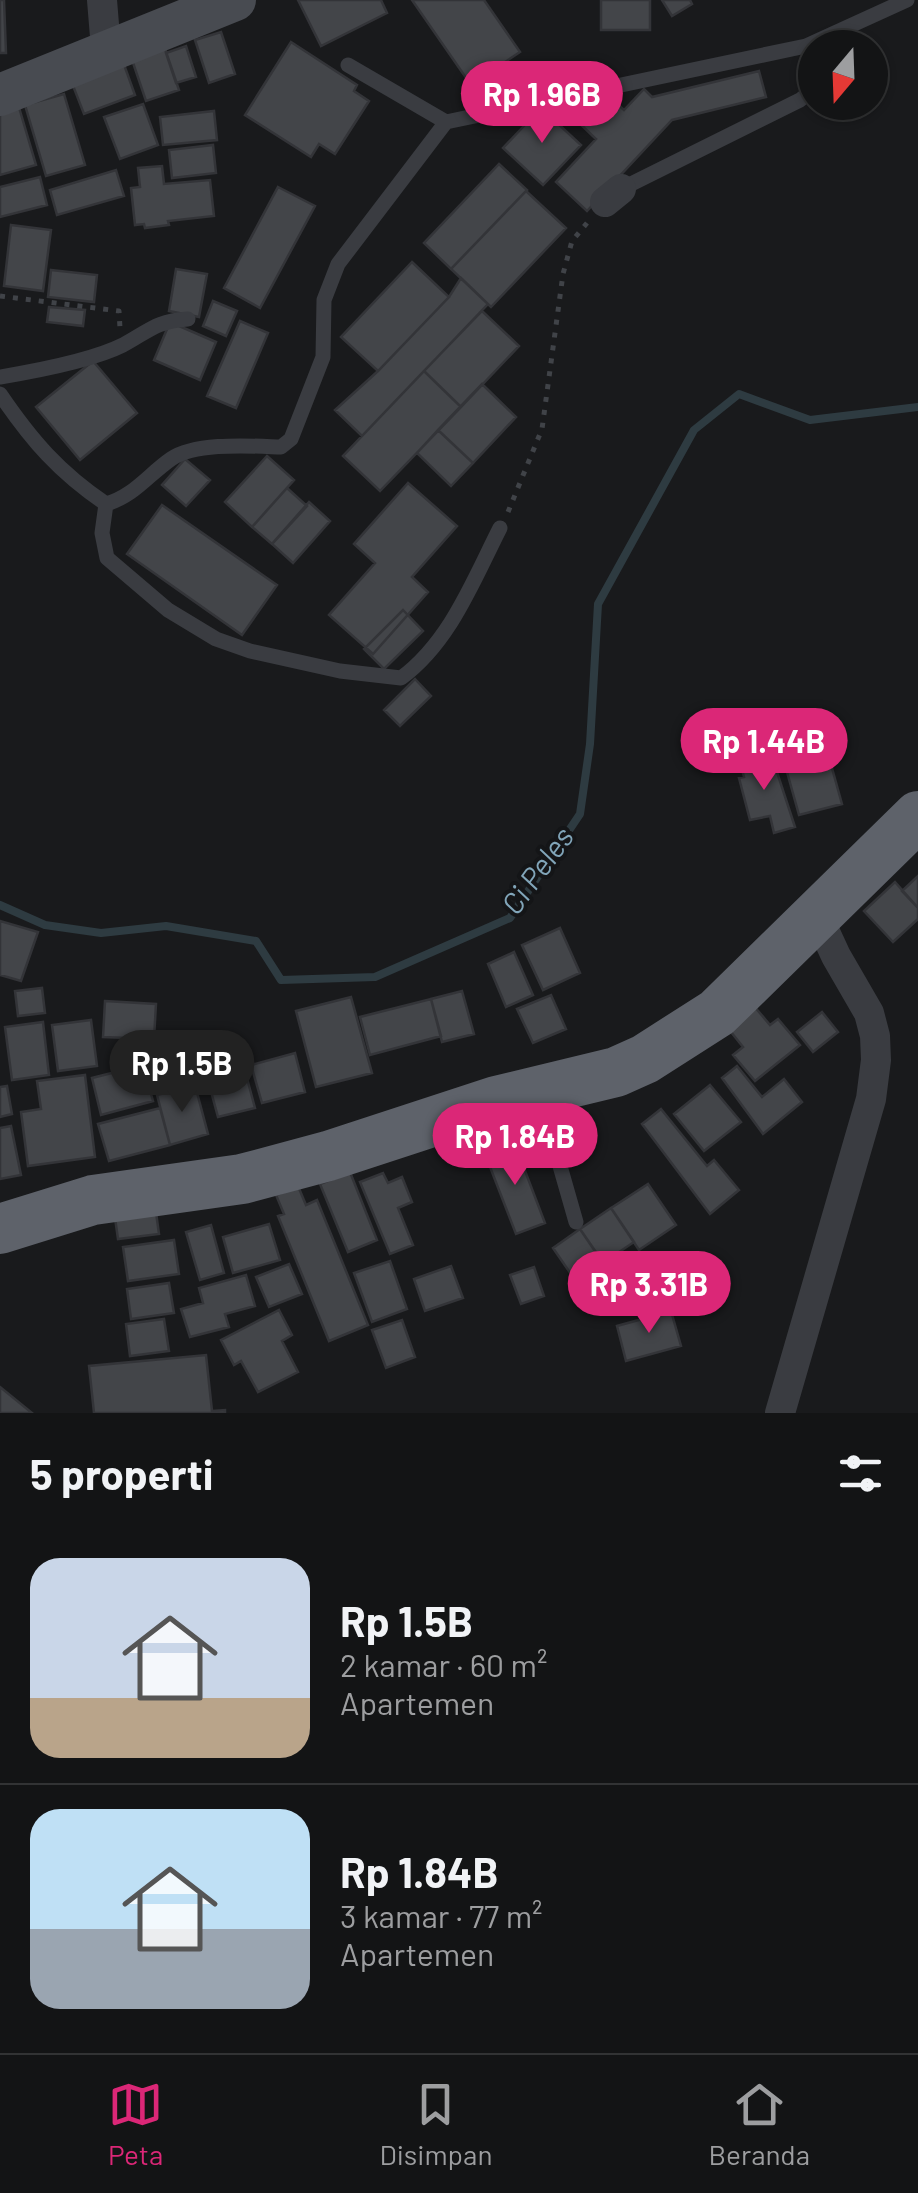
<!DOCTYPE html>
<html lang="id">
<meta charset="utf-8">
<style>
body{margin:0;font-family:Barlow,sans-serif;background:#1c1d1e;color:#f1f3f6;height:100vh;display:flex;flex-direction:column;font-size:38px;white-space:nowrap}
*{box-sizing:border-box;margin:0}
p{font-size:32px;color:#9d9ea0}
.icon{flex:none;width:55px;height:55px;fill:none;stroke:currentColor;stroke-width:2;stroke-linecap:round;stroke-linejoin:round}
.map{position:relative;height:1413px;overflow:hidden}
.details{display:flex;flex-direction:column;background:#131415;flex:1}
.details>*{flex:none}
.needle{width:65px;rotate:199deg}
.buttons{position:absolute;left:798px;top:30px;display:grid;gap:20px}
.buttons a{display:grid;place-items:center;width:90px;height:90px;border-radius:50%;background:#131415;box-shadow:0 2px 8px #0004,0 0 0 2px #323334;font-size:50px}
.price{position:absolute;translate:-50% -85px;padding:0 22px;border-radius:35px;background:#db2777;color:#fff;font-size:32px;line-height:65px;filter:drop-shadow(0 2px 5px #0008)}
.price::after{content:'';position:absolute;left:50%;top:60px;width:30px;height:22px;margin-left:-15px;background:inherit;clip-path:polygon(0 0,100% 0,50% 100%)}
.price.on{background:#222;color:#fff}
ul{padding:0;list-style:none}
li{display:flex;align-items:center;gap:30px;height:250px;padding:0 30px}
li+li{border-top:2px solid #323334}
li span{display:grid;place-items:center;flex:none;width:280px;height:200px;border-radius:30px;color:#555}
li>.icon{margin-inline-start:auto}
span .icon{width:120px;height:120px;fill:#fffc;stroke-width:1}
li b{font-size:42px}
h2{display:flex;justify-content:space-between;align-items:center;height:120px;padding:0 30px;font-size:42px}
.tabs{display:flex;justify-content:space-around;align-items:center;height:140px;border-top:2px solid #323334;background:#131415;font-size:28px;color:#9d9ea0}
.tabs a{display:grid;justify-items:center;gap:5px}
.tabs .on{color:#db2777}
.map>svg:first-child{display:block}
.lines{fill:none;stroke-linecap:round;stroke-linejoin:round}
.stream{stroke:#2e3b41;stroke-width:8}
.building{fill:#434549;stroke:#333438;stroke-width:2.5}
.path{stroke:#404348;stroke-width:5;stroke-dasharray:5 8;stroke-linecap:butt}
.service{stroke:#3a3c41;stroke-width:15}
.minor{stroke:#3a3c41;stroke-width:30}
.secondary{stroke:#484b51;stroke-width:42}
.trunk{stroke:#5e626a;stroke-width:50}
.labels{text-anchor:middle;stroke-width:8;stroke-linejoin:round;paint-order:stroke}
.water-label{font-size:30px;font-style:italic;fill:#81a5b9;stroke:#141517}
</style>
<div class="map">
<svg width="918" height="1413" viewBox="0 0 918 1413">
<rect width="100%" height="100%" fill="#191a1c"/>
<g class="lines">
<!-- stream -->
<path class="stream" d="M0,905l45,20 56,8 65,-7 90,15 25,39 94,-3 135,-59 70,-104 10,-70 8,-140 96,-174 45,-36 71,26 108,-13"/>
</g>
<!-- building -->
<path class="building" d="M0,0h4l2,53h-6z
M298,0h83l6,13 -66,33z
M412,0h72l36,52 -49,33z
M601,0h49v30h-49z
M662,0h28l2,4 -20,12z
M221,32l14,42 -26,9 -14,-43z
M291,42l66,43 -3,6 15,10 -34,53 -16,-10 -8,13 -66,-42z
M163,43l16,47 -33,11 -16,-47z
M186,46l10,31 -20,6 -10,-30z
M122,59l13,36 -51,19 -14,-36z
M759,71l7,26 -94,23 -85,91 -31,-29 40,-43 -20,-19 27,-29 21,19 20,-21 8,8z
M64,94l21,71 -39,11 -21,-71z
M18,104l18,61 -36,10v-65z
M143,104l15,41 -38,14 -16,-42z
M541,108l40,37 -38,40 -40,-37z
M214,111l3,29 -54,5 -3,-28z
M213,145l3,28 -44,5 -3,-28z
M499,164l28,26 -76,79 -27,-26z
M162,166l2,18 46,-4 4,36 -46,5 1,4 -24,3 -1,-4 -9,1 -4,-37 9,-1 -2,-19z
M116,170l8,26 -67,19 -7,-25z
M40,177l7,28 -47,12v-30z
M278,187l37,19 -55,102 -36,-20z
M526,191l40,37 -75,79 -40,-38z
M11,225l40,5 -8,61 -39,-5z
M412,262l37,35 -71,74 -37,-34z
M176,269l31,5 -8,43 -30,-6z
M51,270l46,5 -3,27 -46,-5z
M461,278l27,26 -126,132 -27,-26 43,-39 71,-74z
M213,301l24,10 -11,25 -23,-10z
M49,307l36,3 -2,16 -36,-4z
M482,311l37,35 -58,61 -37,-36z
M240,321l28,12 -32,75 -29,-12z
M170,322l46,20 -16,38 -46,-20z
M93,361l44,52 -57,47 -44,-53z
M424,371l37,36 -81,84 -37,-35z
M482,384l34,33 -43,46 -35,-33z
M438,430l35,33 -22,23 -34,-33z
M267,456l27,24 -42,47 -27,-25z
M185,459l25,21 -24,26 -24,-21z
M408,483l49,43 -45,51 16,15 -55,62 -44,-39 46,-52 -21,-19z
M287,488l20,18 -35,38 -20,-17z
M309,502l21,19 -37,42 -21,-19z
M162,505l115,80 -35,50 -115,-81z
M403,610l20,21 -39,38 -20,-20z
M415,679l16,17 -31,30 -16,-16z
M758,750l6,22 12,-3 19,58 -21,6 -4,-17 -20,4 -11,-42 5,-1 -6,-23z
M830,761l12,43 -43,11 -12,-43z
M918,876v32l-16,-17z
M895,882l23,26v11l-25,23 -29,-31z
M0,921l38,11 -17,49 -21,-6z
M560,928l20,45 -37,17 -21,-45z
M514,952l19,43 -27,12 -18,-43z
M42,988l3,25 -27,3 -3,-25z
M462,991l12,43 -32,8 -11,-43z
M551,995l15,34 -33,14 -16,-34z
M351,997l21,76 -56,14 -20,-76z
M431,999l10,37 -71,19 -10,-38z
M105,1001l51,3 -2,35 -51,-2z
M754,1006l16,19 8,-6 22,26 -45,36 -22,-26 10,-8 -16,-20z
M822,1012l16,20 -25,20 -16,-20z
M91,1020l6,46 -39,5 -6,-46z
M43,1022l6,53 -37,5 -7,-53z
M237,1041l18,67 -37,9 -18,-66z
M295,1053l10,39 -43,11 -11,-38z
M143,1065l10,36 -52,14 -9,-37z
M737,1066l25,31 22,-18 18,23 -39,32 -41,-56z
M85,1075l10,82 -67,9 -7,-54 20,-3 -4,-28z
M195,1085l13,49 -38,11 -13,-50z
M710,1085l31,37 -37,29 -30,-37z
M7,1086l5,28 -12,3v-30z
M160,1108l10,37 -61,16 -11,-37z
M661,1109l46,57 7,-6 25,30 -29,24 -68,-90z
M11,1126l10,49 -21,4v-51z
M514,1142l31,81 -29,11 -31,-80z
M350,1172l27,68 -29,12 -28,-68z
M383,1173l5,10 14,-6 10,25 -14,6 15,37 -23,9 -30,-72z
M648,1184l28,41 -37,25 -28,-42z
M298,1186l8,19 11,-5 51,125 -39,16 -51,-125 6,-2 -8,-19z
M155,1205l4,29 -41,5 -4,-28z
M611,1208l23,34 -31,21 -23,-34z
M269,1224l11,36 -47,13 -10,-36z
M211,1225l13,48 -24,7 -14,-48z
M580,1229l20,29 -27,19 -20,-29z
M174,1240l5,34 -51,7 -5,-34z
M390,1261l17,48 -35,13 -18,-49z
M289,1264l13,30 -33,13 -13,-30z
M451,1266l12,32 -38,13 -11,-32z
M534,1267l10,29 -23,8 -11,-29z
M246,1275l9,31 -30,8 4,13 -39,10 -9,-28 22,-6 -4,-15z
M169,1283l5,30 -43,6 -4,-30z
M279,1310l13,25 -10,6 16,31 -40,20 -17,-31 -7,4 -13,-25z
M671,1311l10,35 -55,15 -9,-35z
M164,1319l5,32 -39,5 -4,-32z
M402,1320l13,37 -29,11 -14,-38z
M206,1355l6,56 13,-1v3h-131l-5,-47z
M0,1387l32,26h-32z"/>
<g class="lines">
<!-- path -->
<path class="path" d="M0,296l119,15 1,17
M508,512l34,-83 21,-155 9,-33 15,-18"/>
<!-- service -->
<path class="service" d="M348,65l98,57
M621,189l179,-89 10,-8 5,-12
M0,377c36,-6 91,-16 123,-32 26,-14 33,-24 65,-26
M0,394c32,47 59,78 106,110
M500,528c-27,53 -50,114 -99,150l-61,-7 -90,-20 -34,-12 -48,-29 -61,-52 -5,-25 4,-29c28,-8 42,-29 65,-45 25,-17 79,-13 110,-12l10,-8 32,-82 1,-57 14,-36 108,-142 360,-76 101,-46
M540,1096l36,126"/>
<!-- minor -->
<path class="minor" d="M102,0l4,49
M605,202l16,-13
M780,1413l91,-314 5,-39 -1,-24 -6,-23 -33,-57 -18,-39"/>
<!-- secondary -->
<path class="secondary" d="M0,95l235,-95"/>
<!-- trunk -->
<path class="trunk" d="M0,1229l93,-29 149,-21 86,-23 168,-55 120,-29 29,-13 72,-46 201,-197"/>
</g>
<g class="labels">
<!-- water labels -->
<g class="water-label">
<text transform="translate(538 871) rotate(-54)" y="10">Ci Peles</text>
</g>
</g>
</svg>
<div class="buttons">
<a><svg class="needle" viewBox="-14 -14 28 28"><path d="M0-13l5 13h-10z" fill="#e53935"/><path d="M0 13l5-13h-10z" fill="#9d9ea0"/></svg></a>
</div>
<b class="price" style="left:542px;top:146px">Rp 1.96B</b>
<b class="price" style="left:764px;top:793px">Rp 1.44B</b>
<b class="price on" style="left:182px;top:1115px">Rp 1.5B</b>
<b class="price" style="left:515px;top:1188px">Rp 1.84B</b>
<b class="price" style="left:649px;top:1336px">Rp 3.31B</b>
</div>
<section class="details">
<h2>5 properti<svg class="icon" aria-label="filters" viewBox="0 0 24 24"><path d="M4 7h16M4 17h16"/><circle cx="9" cy="7" r="2"/><circle cx="15" cy="17" r="2"/></svg></h2>
<ul>
<li><span style="background:linear-gradient(#c9d6e8 70%,#b9a48a 0)"><svg class="icon" aria-label="home" viewBox="0 0 24 24"><path d="M3 11l9-7 9 7M6 9v11h12V9"/></svg></span><div><b>Rp 1.5B</b><p>2 kamar · 60 m²</p><p>Apartemen</p></div></li>
<li><span style="background:linear-gradient(#bfe0f5 60%,#9aa5b1 0)"><svg class="icon" aria-label="home" viewBox="0 0 24 24"><path d="M3 11l9-7 9 7M6 9v11h12V9"/></svg></span><div><b>Rp 1.84B</b><p>3 kamar · 77 m²</p><p>Apartemen</p></div></li>
</ul>
</section>
<nav class="tabs">
<a class="on"><svg class="icon" aria-label="map" viewBox="0 0 24 24"><path d="M3 6l6-2 6 2 6-2v14l-6 2-6-2-6 2zM9 4v14M15 6v14"/></svg>Peta</a>
<a><svg class="icon" aria-label="saved" viewBox="0 0 24 24"><path d="M7 4h10v16l-5-4-5 4z"/></svg>Disimpan</a>
<a><svg class="icon" aria-label="home" viewBox="0 0 24 24"><path d="M3 11l9-7 9 7M6 9v11h12V9"/></svg>Beranda</a>
</nav>
